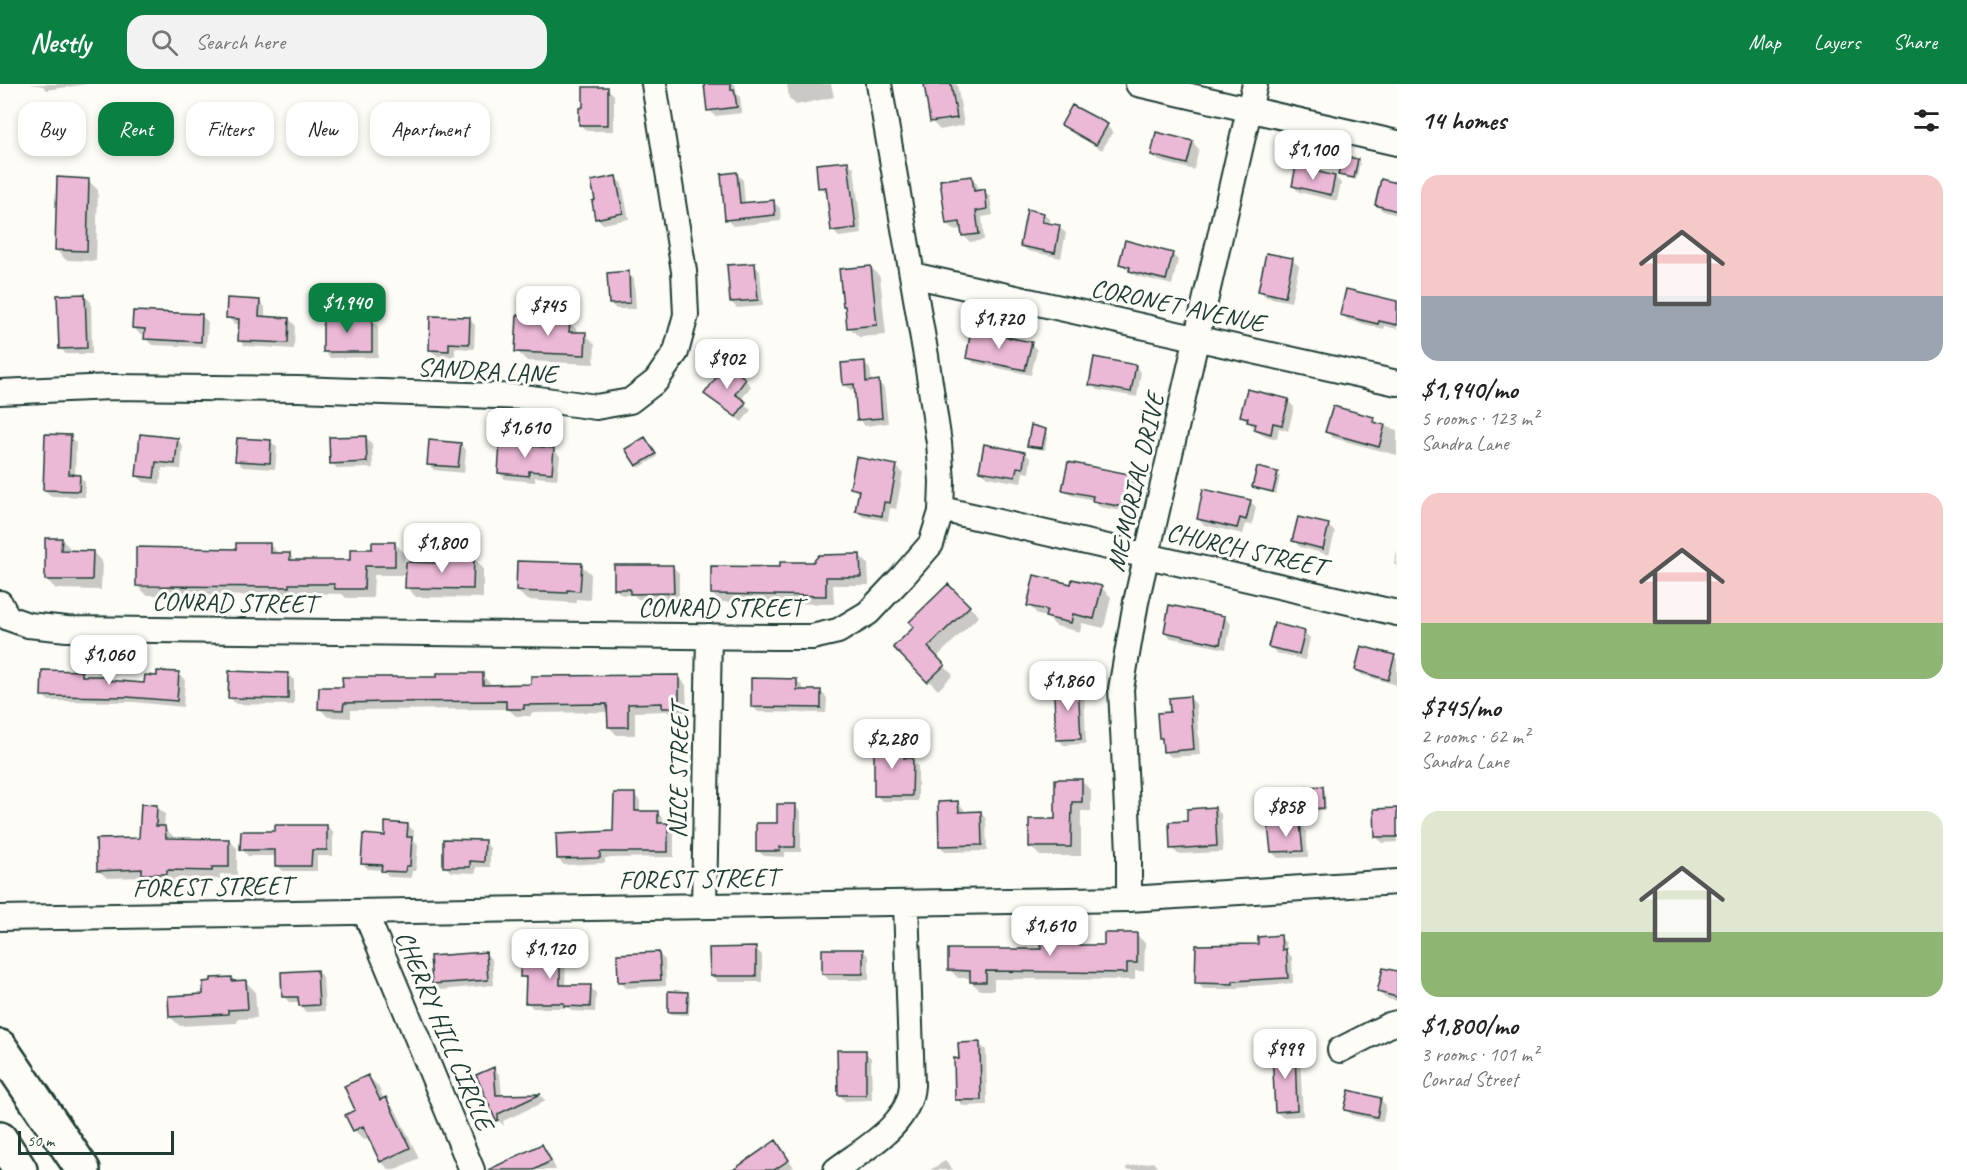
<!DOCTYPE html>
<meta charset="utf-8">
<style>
body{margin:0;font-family:Caveat,sans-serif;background:#f2f2f2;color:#222;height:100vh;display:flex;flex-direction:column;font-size:22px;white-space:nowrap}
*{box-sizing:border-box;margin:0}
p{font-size:20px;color:#767676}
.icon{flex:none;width:33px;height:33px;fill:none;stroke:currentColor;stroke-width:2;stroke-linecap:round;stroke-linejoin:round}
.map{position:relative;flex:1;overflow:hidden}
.side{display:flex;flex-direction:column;background:#fff;width:570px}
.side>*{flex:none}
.banner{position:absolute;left:18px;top:18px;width:570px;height:54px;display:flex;gap:12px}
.scale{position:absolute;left:18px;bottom:15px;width:156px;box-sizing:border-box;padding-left:6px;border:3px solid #1f3d34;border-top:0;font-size:16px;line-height:21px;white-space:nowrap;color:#1f3d34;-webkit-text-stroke:4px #fdfcf7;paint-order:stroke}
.price{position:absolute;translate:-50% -51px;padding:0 14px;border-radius:12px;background:#fff;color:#222;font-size:20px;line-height:39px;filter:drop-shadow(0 2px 3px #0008)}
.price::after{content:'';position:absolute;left:50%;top:36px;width:18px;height:14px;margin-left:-9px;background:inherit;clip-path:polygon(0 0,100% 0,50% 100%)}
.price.on{background:#0b8043;color:#fff}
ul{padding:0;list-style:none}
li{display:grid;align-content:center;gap:12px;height:318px;padding:0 24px}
li span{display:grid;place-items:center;height:186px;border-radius:18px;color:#555}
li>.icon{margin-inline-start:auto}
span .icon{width:108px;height:108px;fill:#fffc;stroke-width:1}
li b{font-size:26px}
h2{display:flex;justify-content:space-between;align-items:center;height:72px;padding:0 24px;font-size:26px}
.chip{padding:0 21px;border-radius:18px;background:#fff;box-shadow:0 3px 9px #0003;font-size:21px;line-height:54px}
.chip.on{background:#0b8043;color:#fff}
header{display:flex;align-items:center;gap:36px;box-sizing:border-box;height:84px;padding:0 30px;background:#0b8043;color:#fff}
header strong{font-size:28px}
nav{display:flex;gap:33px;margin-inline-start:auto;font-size:21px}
.search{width:420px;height:54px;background:#f2f2f2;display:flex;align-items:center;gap:15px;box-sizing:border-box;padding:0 21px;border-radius:18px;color:#767676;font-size:22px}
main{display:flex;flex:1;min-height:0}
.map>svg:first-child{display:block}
.shadow{fill:#0003}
.building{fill:#ebb8d6;stroke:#1f3d34;stroke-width:1.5}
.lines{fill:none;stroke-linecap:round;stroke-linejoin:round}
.minor-casing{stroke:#1f3d34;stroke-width:28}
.highway-casing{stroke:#1f3d34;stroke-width:38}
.minor{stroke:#fdfcf7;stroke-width:24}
.highway{stroke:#fdfcf7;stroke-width:33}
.labels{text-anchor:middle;stroke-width:6;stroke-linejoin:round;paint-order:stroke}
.street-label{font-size:26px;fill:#1f3d34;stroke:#fdfcf7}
</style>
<header>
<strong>Nestly</strong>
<div class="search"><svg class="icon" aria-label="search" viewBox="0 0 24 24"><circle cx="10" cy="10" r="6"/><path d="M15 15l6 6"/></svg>Search here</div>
<nav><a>Map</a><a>Layers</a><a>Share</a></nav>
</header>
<main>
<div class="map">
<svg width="1397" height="1086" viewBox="0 0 1397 1086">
<rect width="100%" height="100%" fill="#fdfcf7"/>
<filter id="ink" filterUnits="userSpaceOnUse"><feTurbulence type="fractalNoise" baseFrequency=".0167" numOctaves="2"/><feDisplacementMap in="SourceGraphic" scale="12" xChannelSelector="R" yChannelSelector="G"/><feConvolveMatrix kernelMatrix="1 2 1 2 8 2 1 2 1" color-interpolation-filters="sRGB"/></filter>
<g filter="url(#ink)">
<!-- shadow -->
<path class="shadow" d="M30,0h58l-41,6 -4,-4z
M706,0h29l2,10 3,3 2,16 -27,3 -6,-6z
M787,0h44l3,13 -38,8 -7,-7z
M925,0h32l7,41 -24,5 -8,-8z
M607,4l7,7v36h-27l-7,-6 4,-16z
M1062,41l45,1 6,6 -11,18 -33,-19z
M1192,58l7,7 -5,21 -35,-9 -7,-6z
M1357,76l3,3 -4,17 -13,-3 -3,-3z
M848,78l6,6 8,66 -23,3 -6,-6 -5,-37 -8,-6z
M737,90l6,6 2,24 28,-2 7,6 1,13 -48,5 -6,-6z
M1335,93l6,6 -4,18 -38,-9 -6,-6z
M616,94l6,6 7,35 -26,5 -6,-6z
M971,94l6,6 1,8 6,-1 6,6 3,18 -11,2 2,23 -14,2 -7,-7v-6l-10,1 -6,-6z
M88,96l10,10 -2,71 -30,-1 -10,-10z
M1397,100v31l-14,-4 -7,-6z
M1044,130l6,6 -1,4 10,3 7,6 -5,25 -33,-7 -7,-6z
M1172,170l6,6 -6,25 -35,-9 -17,-12z
M1292,176l7,6 -8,36 -25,-5 -6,-6z
M754,181l6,6 3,35 -26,2 -6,-6z
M871,183l9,10 6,58 -27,2 -10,-10 -2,-19 -3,-3z
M628,189l6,6 2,30h-20l-6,-6z
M85,212l6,6 1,52h-26l-6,-6z
M259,217l6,6v11l24,1 6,6 -1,24 -49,-3 -6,-6 1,-16h-6l-6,-7z
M1397,219v26l-12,-3 -1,3 -36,-9 -6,-6z
M201,231l7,7 -2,25 -54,-2 -6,-6v-5h-6l-6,-6z
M341,231l5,5 25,-1 7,7v31l-48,1 -6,-7z
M535,234l3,3 31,1 10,10 6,2 10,10 -1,20 -67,-3 -10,-10z
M469,235l6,6 -1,24 -19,-1v9l-18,-1 -7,-6z
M1031,260l6,6 -6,25 -57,-12 -6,-6z
M864,279l6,6 2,14 6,-1 6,6 4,35 -23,3 -6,-7 -3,-29h-5l-7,-6z
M1135,282l6,6 -4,25 -40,-7 -7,-6z
M745,296l6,6 -10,14 10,10 -9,12 -29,-22z
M1288,317l6,6 -6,24 -9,-3 -2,11 -15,-4 -20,-19z
M1374,334l6,7 17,5v25l-64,-17 -6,-6z
M1045,346l3,3 -3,17 -14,-2 -3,-3z
M70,353l6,6 -1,33h4l6,6v15l-34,-1 -6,-6z
M366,353l6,7 1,24 -35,1 -6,-6z
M645,354l12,19 -18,11 -2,-3z
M177,355l6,7 -2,23 -19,-1 -2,16 -16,-2 -7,-6z
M270,357l7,6 -2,22 -32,-2 -6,-6z
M460,360l6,6 -2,23 -30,-3 -6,-6z
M553,366l7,6 -3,23 -22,-2v5l-30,-3 -6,-6z
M1025,369l6,6 -2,14 -6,-1 -2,11 -34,-6 -6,-7z
M857,375l40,8 6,6 -7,36 -6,-1 -2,13 -25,-4 -6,-6 3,-16 -8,-7z
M1277,389l3,3 -4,18 -19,-5 -3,-2z
M1128,391l7,6 -7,31 -28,-5 -7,-7 -23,-5 -6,-6z
M1250,417l6,6 -4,18 -6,-1 -3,10 -39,-9 -6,-6z
M1328,442l7,6 -6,23 -29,-8 -6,-6z
M61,455l10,10v3h22l9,10 -1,28 -45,-1 -10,-10z
M269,460l10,10h10l7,8h55l23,-11 21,-7 10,9 -1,11h34l36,-6 9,10v30l-67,-1 -9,-10v-12h-33l-1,23h-27l-4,-4 -43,-1v3l-152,-1 -10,-9 100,-36z
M1397,466v17l-3,-3z
M860,472l8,8 1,21h-36l1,19 -114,-2 -8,-8 70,-25z
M581,481l10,9 -1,26 -14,-1v4l-49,-3 -10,-9z
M673,483l6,6v26h-41l-4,-4h-12l-7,-6z
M1072,501l29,2 10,10 -7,31 -22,-5 -2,9 -24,-6 -9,-9 -9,-2 -9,-10z
M948,502l31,30 -43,42 17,17 -15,15 -42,-43 20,-20z
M1224,533l7,7 -5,25 -55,-11 -6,-6z
M1304,548l6,6 -5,22 -29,-7 -6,-7z
M1394,573l3,2v26l-35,-10 -5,-5z
M81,588l5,5h19l5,5 36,2 12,-7 20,-4 7,7 -2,27 -49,-5 -85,-1 -6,-6z
M288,590l6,6v25l-58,-1 -6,-6z
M482,591l8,8v3l188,-10 8,9 1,30h-16l-4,-4 -32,1v23h-18l-8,-8v-15l-78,1v3h-15l-8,-7 -157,1v8l-23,-1 -8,-8 24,-20z
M796,596l7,7v4l18,1 6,6 -1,15 -68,-1 -6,-6z
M1078,600l6,6 2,54 -22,1 -6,-6 3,-43z
M1189,613l7,7 4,51 -29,2 -6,-6 -1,-10 -4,-3 12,-25z
M903,658l6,6v12h3l6,6v35h-36l-6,-6z
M1081,697l10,9v21h-10v45h-41l-10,-10 27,-25z
M1322,704l3,2 1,20 -14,1 -2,-2z
M635,711l5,6v12h18l5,6v5l5,1 6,5v27l-69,1v5l-41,2 -6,-6 56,-26z
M958,719l6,6v4l16,-1 6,7 1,32 -41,1 -6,-6z
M156,722l9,8 -1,13 9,9v3l56,1 8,8v27l-17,-1v5l-46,-1v3l-22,1 -5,-5 -40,1 -9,-8 43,-31z
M795,722l6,6v40h-16v5l-21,-1 -7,-6z
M1214,724l7,6 2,38 -45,2 -7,-6 18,-25z
M1397,725v33l-14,1 -7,-6z
M408,741l6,6 -1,9 5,5 -2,26h-4l-1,7 -22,-1 -6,-7 -15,-1 -6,-6 24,-26z
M1300,741l6,6 2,26 -30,1 -6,-6z
M327,742l6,6v24h-16v15h-34l-6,-6v-9h-29l-6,-7 35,-17z
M484,758l6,6v19h-14v6l-25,-1 -6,-6z
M1062,849l8,8v5h36l30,-12 9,9 -1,28h-9v9l-141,-1v11h-14l-9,-8v-4h-13l-8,-8 92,-19z
M1280,853l6,6 1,9 5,5 1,26 -55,4v2h-35l-6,-7 63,-36z
M755,864l7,7v27h-44l-6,-7z
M863,866l6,7v23h-40l-6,-6z
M560,867l6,6 -1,29 25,1 6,6 -1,19 -23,-1 -3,-3h-36l-6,-6v-20l-5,-6z
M658,869l7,7 1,26 -40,2 -6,-7z
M486,870l6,6 2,25 -54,5 -6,-7z
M316,887l7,6 2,34 -19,1 -6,-6v-3h-10l-6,-6z
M1397,889v28l-12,-3 -6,-6z
M231,895l4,3h11l9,9 2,27 -20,1v4l-57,3 -10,-9z
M687,909l3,3 -1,19 -17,-1 -3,-3z
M979,960l7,6 1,55 -24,1 -6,-7 3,-39z
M1294,967l6,6 3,59 -21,1 -6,-6z
M865,968l6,6 1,42 -27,1 -6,-7z
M494,985l6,6 2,22 39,-1 5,5 -43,20 1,5 -6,-6z
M368,992l10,10 6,13 11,10 24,49 -25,12h-4l-9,-8 -11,-25 -6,3 -10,-10 3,-20z
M1380,1015l6,6 -3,17 -31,-7 -6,-6z
M776,1058l18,25 -5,3h-36z
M542,1062l6,6 8,18h-38z
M945,1077l8,9h-23z
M1153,1078l6,8h-32l-1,-3z"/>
<!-- building -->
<path class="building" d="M704,0h27v6l3,-1 3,18 -30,4z
M924,0h27l6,34 -27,4z
M583,3h25v38h-29v-17l4,-1z
M1072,21l36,19 -12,21 -35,-20z
M1156,48l37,9 -6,23 -36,-9z
M1342,72l16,3 -4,19 -16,-3z
M848,77l8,67 -25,3 -5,-44 -8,1 -2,-24z
M1296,82l39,10 -4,19 -39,-9z
M737,88l3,31 34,-3 1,15 -50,5 -4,-46z
M616,92l7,37 -28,6 -3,-18 3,-1 -4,-19z
M972,92l2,15 11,-2 2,20 -11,2 3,23 -17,2 -2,-14 -14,2 -6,-44z
M57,93l32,2 -2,72 -32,-1z
M1381,95l16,4v28l-22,-6z
M1027,125l17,4 -2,9 18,3 -5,28 -35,-7z
M1125,156l48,13 -7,27 -37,-9 1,-4 -11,-3z
M1266,169l27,5 -8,39 -27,-6z
M755,179l3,37 -28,2 -3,-37z
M871,182l6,59 -30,3 -2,-22h-2l-4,-37z
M629,187l1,32 -21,1 -2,-31z
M1346,205l51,12v24l-18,-4 -1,3 -38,-9z
M85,210l2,54 -28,1 -2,-54z
M227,214l33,2 -1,16 30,2 -1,25 -50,-2 1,-22 -13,-1z
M133,227l69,3 -1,28 -57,-3 1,-10 -13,-1z
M323,229h19v5h30v34h-49z
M517,231l19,1v3l34,2 -1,11h17l-1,23 -70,-3z
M430,232l40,1 -1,27 -20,-1v8l-20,-1z
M971,246l61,12 -7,28 -59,-12z
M1094,273l42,8 -5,27 -42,-7z
M865,277l1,21 13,-2 3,38 -25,2 -3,-36 -11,1 -2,-22z
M726,280l20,15 -11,15 11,8 -10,15 -32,-23z
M1247,305l42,10 -7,26 -9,-2 -2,11 -17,-5 2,-5 -9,-2 1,-4 -8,-2z
M1333,322l41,11 -1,5 12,3 -6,22 -54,-15z
M1031,341l15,4 -4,19 -15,-2z
M45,350l26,1 -2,39 11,1 -1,16 -36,-1z
M140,350l38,4 -3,26 -19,-2 -2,16 -18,-2z
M366,352l1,26 -37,2 -1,-27z
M645,353l11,17 -20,12 -11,-17z
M237,354l34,2 -1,23 -35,-2z
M429,356l32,3 -3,24 -31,-2z
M500,359l54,5 -2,25 -23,-2v5l-31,-3z
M984,360l41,8 -2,16 -6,-1 -2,10 -36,-6z
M856,373l41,8 -7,38 -6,-1 -2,14 -27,-5 4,-21 -9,-2z
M1068,378l61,12 -6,33 -31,-6 1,-5 -31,-6z
M1257,383l21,5 -5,20 -21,-5z
M1203,405l48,11 -5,20 -6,-2 -3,10 -40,-9z
M1298,433l31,7 -6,25 -31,-8z
M45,454h17l-1,12 32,1 -1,29h-47z
M372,458h23v24h-30l-1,23h-29l-1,-5h-45v3l-153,-1v-39l100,2v-6h34v10h20v7h60v-11h22z
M860,470l1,23h-35v19l-115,-2v-28l69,1v-5h33l6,-7z
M437,472h37l-1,33 -68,-1 1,-26 31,1z
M517,477l65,2 -2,28 -13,-1v3l-51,-2z
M614,481h59l1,28 -44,1v-5h-16z
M1034,491l37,9 1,-5 30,7 -8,33 -21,-5 -2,9 -26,-6 2,-7 -20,-4z
M948,500l22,22 -42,41 17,18 -18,17 -34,-35 21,-20 -5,-5z
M1169,521l56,11 -5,28 -56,-12z
M1274,539l31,8 -6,23 -31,-7z
M1361,562l34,9 -7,25 -33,-10z
M42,586l40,1v5h24v4l38,3 1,-8 12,1v-5l22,1 -2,29 -50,-4 -86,-1z
M229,587l59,2v26l-60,-1z
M437,589h46v12l48,-1v-8l148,-1v33h-17v-5l-34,1v23h-20l-1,-23 -83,1v4h-18v-8l-117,1 -45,1 -1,7 -25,-1 1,-22h24l-1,-10h95z
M751,594l46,1v11h24v18l-70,-1z
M1078,598l3,57 -25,1 -2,-45h6l-1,-12z
M1190,612l4,53 -31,3 -1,-14h-3l-2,-25 13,-1 -1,-14z
M874,657h30v17h9l-1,38h-38z
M1055,695h27v23h-10l-1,45h-42v-28h26z
M1323,702l1,22 -16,1 -1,-22z
M614,709h21v18h23v12h10v29h-68v6l-43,1 -1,-25 57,-3z
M958,717l1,11 22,-1 1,34 -43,1 -1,-44z
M141,720l16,1 -1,21h9l1,12 63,1v28h-17v4l-45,-1v4h-25v-5l-45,2 -1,-32 43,-1z
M777,720h19l-1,43h-15v4h-24v-28h21z
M1215,723l2,39 -47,3 -1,-27 18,-1v-12z
M1397,724v29h-22l-1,-28z
M385,738l23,2 -1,13h5l-2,29h-4l-1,6 -24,-1 1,-6 -21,-1 2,-30 22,2z
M1300,739l3,28 -32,1 -3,-26z
M275,741h52v25h-15l-1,16h-36v-16h-35l1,-19h34z
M443,755l42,1 -1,22 -14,-1v6h-27z
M1041,847h22l-1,14h42v-12h33v30h-10v10l-141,-2v11h-16v-11l-22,-1v-21h93z
M1281,851l1,15 4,-1 2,29 -55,3v3l-38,-1 1,-38 62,-1v-7z
M756,863v29h-46l-1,-28z
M521,865l39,1v35h31l-1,22 -26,-1v-3h-39l1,-26h-6z
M822,865h41v25h-41z
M486,868l2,28 -56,4 -2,-28z
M659,868l2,28 -43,2 -1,-28z
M1383,884l14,3v26l-20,-5z
M317,886l2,35 -20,1 -1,-9h-16l-1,-25z
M232,893v4l14,-1 2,29 -20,1v4l-59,3 -1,-21 35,-2v-12l8,-1v-3z
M668,907l20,1 -1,20h-19z
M980,958l1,58h-26l-1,-42 5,1 -1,-16z
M1295,965l2,61 -22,2 -3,-61z
M837,966h29v45h-28z
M494,983l2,28 45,-1 -43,20v6l-2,1 -20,-46z
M368,991l12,25 6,-3 24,51 -30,14 -17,-36 -10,5 -8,-16 10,-5 -11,-24z
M1349,1006l32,8 -4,19 -33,-7z
M776,1056l13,20 -15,10h-41z
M542,1060l9,17 -17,9h-46z"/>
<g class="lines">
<!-- minor casing -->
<g class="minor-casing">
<path id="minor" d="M1138,0l259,59
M912,191l485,108
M0,308l111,-5 187,2 226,8 72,10 34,-6 26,-20 20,-29 10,-37 -2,-44 -30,-187
M941,425l456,104
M0,519l8,15 20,7 39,4 706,8h39l26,-6 30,-18 36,-38 27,-31 10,-32 1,-31 -3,-38 -13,-87 -47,-272
M1129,815v-47l-8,-163 15,-87 119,-518
M704,822l5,-270
M365,828l107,258
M0,834l1129,-19 268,-17
M1340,966l49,-25 8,-2
M836,1086c29,-22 74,-45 76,-85l-6,-182"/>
</g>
<!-- highway casing -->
<g class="highway-casing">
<path id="highway" d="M0,963l83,123
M0,1055l20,31"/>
</g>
<!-- minor -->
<use href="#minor" class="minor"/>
<!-- highway -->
<use href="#highway" class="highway"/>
</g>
</g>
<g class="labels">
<!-- street labels -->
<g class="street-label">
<text transform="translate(1178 221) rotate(12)" y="9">CORONET AVENUE</text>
<text transform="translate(487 286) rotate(3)" y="9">SANDRA LANE</text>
<text transform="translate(1135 398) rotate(-77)" y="9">MEMORIAL DRIVE</text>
<text transform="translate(1246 465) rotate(13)" y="9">CHURCH STREET</text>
<text transform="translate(234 518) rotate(1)" y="9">CONRAD STREET</text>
<text x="720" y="532">CONRAD STREET</text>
<text transform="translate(678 687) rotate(-89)" y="9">NICE STREET</text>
<text transform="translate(698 794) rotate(-1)" y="9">FOREST STREET</text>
<text transform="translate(212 802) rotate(-1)" y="9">FOREST STREET</text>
<text transform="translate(445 946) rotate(67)" y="9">CHERRY HILL CIRCLE</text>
</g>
</g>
</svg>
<div class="scale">50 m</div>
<b class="price" style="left:1313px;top:97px">$1,100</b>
<b class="price on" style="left:347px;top:250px">$1,940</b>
<b class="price" style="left:548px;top:253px">$745</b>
<b class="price" style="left:999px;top:266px">$1,720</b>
<b class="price" style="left:727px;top:306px">$902</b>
<b class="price" style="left:525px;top:375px">$1,610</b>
<b class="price" style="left:442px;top:490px">$1,800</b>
<b class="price" style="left:109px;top:602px">$1,060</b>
<b class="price" style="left:1068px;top:628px">$1,860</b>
<b class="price" style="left:892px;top:686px">$2,280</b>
<b class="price" style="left:1286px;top:754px">$858</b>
<b class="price" style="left:1050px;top:873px">$1,610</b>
<b class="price" style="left:550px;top:896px">$1,120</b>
<b class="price" style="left:1285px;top:996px">$999</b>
<div class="banner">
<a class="chip">Buy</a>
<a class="chip on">Rent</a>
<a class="chip">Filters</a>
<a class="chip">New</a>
<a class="chip">Apartment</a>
</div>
</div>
<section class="side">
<h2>14 homes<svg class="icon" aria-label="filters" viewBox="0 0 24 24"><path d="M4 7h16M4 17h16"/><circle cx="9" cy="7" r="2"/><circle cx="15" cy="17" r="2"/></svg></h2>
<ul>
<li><span style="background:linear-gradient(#f6c9c9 65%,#9aa5b1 0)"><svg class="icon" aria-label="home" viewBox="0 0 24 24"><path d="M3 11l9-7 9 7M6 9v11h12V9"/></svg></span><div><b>$1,940/mo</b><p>5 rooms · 123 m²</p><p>Sandra Lane</p></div></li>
<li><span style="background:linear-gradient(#f6c9c9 70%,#8fb573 0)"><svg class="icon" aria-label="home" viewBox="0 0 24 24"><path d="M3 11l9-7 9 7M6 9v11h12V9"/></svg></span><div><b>$745/mo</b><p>2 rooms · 62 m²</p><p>Sandra Lane</p></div></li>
<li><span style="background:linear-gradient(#dfe7d0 65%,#8fb573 0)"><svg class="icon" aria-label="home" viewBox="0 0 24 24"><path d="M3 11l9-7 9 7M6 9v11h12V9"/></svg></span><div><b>$1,800/mo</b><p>3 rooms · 101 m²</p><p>Conrad Street</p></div></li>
</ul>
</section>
</main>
